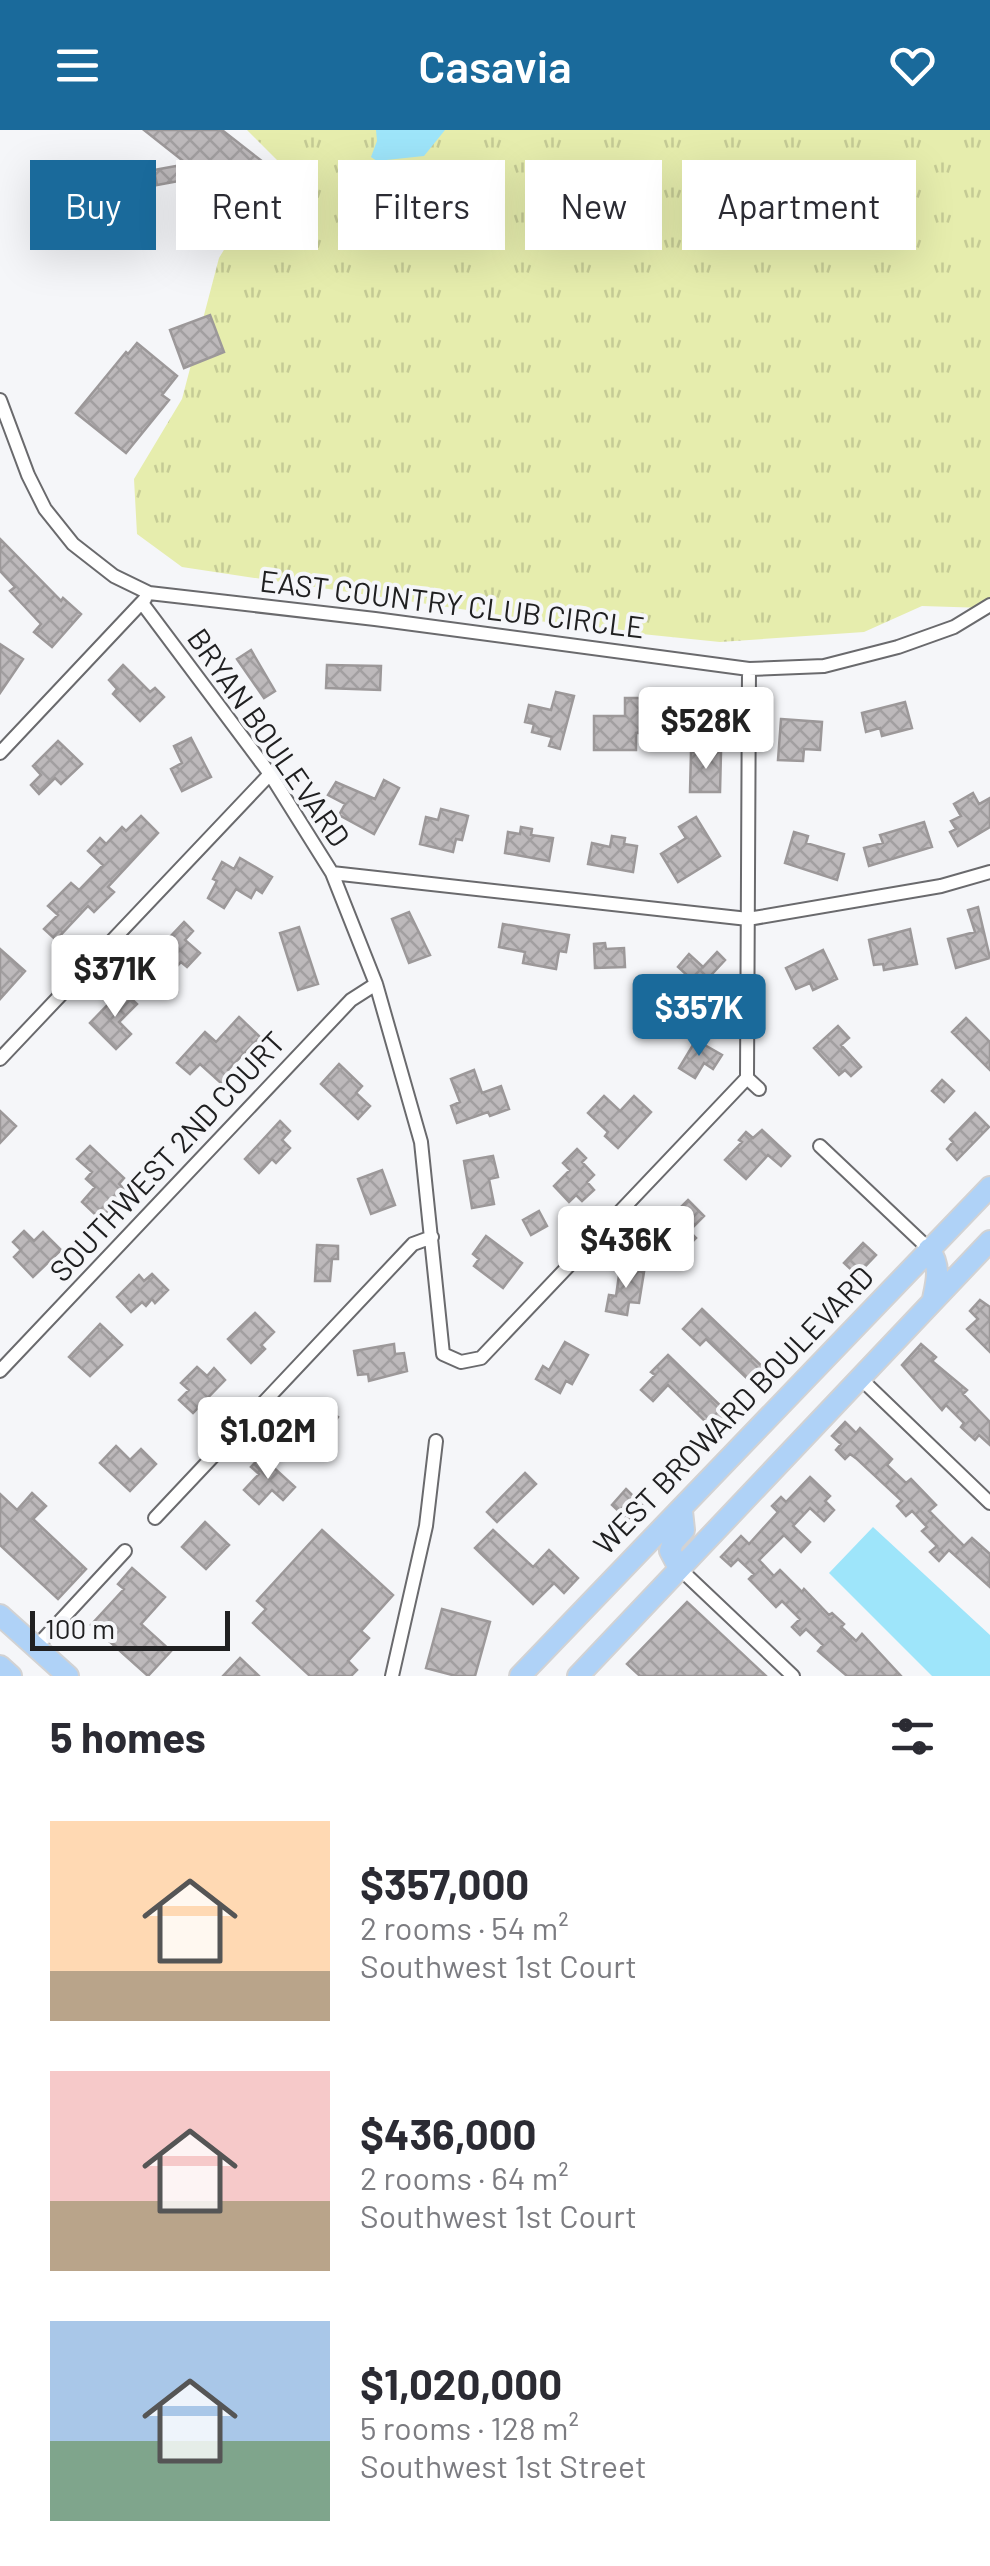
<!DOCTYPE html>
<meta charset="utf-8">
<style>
body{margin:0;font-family:Barlow,sans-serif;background:#f2f2f3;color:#2b2b33;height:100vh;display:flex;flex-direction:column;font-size:38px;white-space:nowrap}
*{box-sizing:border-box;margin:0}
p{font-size:32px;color:#7c7c81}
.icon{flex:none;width:55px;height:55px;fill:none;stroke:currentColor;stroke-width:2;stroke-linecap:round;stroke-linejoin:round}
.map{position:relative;height:1546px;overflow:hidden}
.side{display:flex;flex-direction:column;background:#fff;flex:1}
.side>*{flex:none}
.hud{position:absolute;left:30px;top:30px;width:930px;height:90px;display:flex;gap:20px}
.scale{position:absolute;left:30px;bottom:25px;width:200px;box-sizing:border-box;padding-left:10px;border:5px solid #202021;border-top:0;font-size:28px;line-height:35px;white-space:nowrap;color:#202021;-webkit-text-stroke:8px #f5f6f9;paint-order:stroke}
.price{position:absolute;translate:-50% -85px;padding:0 22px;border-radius:10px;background:#fff;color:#222;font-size:32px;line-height:65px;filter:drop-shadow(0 2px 5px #0008)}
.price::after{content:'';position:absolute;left:50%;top:60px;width:30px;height:22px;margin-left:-15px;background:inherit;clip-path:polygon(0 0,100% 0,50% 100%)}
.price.selected{background:#1a6a9b;color:#fff}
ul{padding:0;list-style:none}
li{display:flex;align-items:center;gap:30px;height:250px;padding:0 50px}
li span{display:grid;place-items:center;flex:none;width:280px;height:200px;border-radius:0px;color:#555}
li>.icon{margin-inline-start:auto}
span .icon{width:120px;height:120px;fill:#fffc;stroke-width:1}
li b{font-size:42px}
h2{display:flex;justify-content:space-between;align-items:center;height:120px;padding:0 50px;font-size:42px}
.tag{padding:0 35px;border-radius:0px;background:#fff;box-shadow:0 10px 40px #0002;font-size:35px;line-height:90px}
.tag.selected{background:#1a6a9b;color:#fff}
header{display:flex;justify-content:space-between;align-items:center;height:130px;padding:0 50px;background:#1a6a9b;color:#fff;font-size:45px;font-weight:600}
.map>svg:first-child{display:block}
.grass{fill:url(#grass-tufts)}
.water{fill:#9ee5fa}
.building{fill:url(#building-cross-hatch);stroke:#9c9899;stroke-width:2.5}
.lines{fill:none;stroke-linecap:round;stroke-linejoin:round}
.minor-casing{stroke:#6a6a6d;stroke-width:16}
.primary-casing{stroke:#d2d2d3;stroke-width:24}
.minor{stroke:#fff;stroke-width:12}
.primary{stroke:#afd2f7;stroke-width:20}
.labels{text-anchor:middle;stroke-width:8;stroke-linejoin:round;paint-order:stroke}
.street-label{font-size:30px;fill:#202021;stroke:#f5f6f9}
</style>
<header><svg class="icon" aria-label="menu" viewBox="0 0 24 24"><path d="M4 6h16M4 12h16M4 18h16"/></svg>Casavia<svg class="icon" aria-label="heart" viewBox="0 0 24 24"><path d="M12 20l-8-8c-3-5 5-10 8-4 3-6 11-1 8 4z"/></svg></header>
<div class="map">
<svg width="990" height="1546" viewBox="0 0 990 1546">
<defs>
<pattern id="grass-tufts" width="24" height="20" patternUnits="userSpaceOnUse" patternTransform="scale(2.5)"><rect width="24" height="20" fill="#e6edad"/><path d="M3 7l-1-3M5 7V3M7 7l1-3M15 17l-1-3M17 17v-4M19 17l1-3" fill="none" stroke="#c5cb95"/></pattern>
<pattern id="building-cross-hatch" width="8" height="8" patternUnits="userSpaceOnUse" patternTransform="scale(2.5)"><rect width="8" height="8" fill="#bdb9bb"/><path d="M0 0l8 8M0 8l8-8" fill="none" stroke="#a29fa0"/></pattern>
</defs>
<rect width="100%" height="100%" fill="#f5f6f9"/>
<!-- grass -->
<path class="grass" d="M247,0h743v473l-5,5 -63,-2 -58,26 -144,10 -127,-13 -411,-62 -45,-33 -3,-55 48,-80 37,-141 59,-97z"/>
<!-- water -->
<path class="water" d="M376,0h69l-21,26 -47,5 -6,-4 6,-16z
M873,1397l117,108v41h-58l-103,-103z"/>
<!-- building -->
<path class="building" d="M144,0h78l41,32 -40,48 -39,-30 -27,5 -3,-15 33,-6z
M210,185l14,37 -40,16 -14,-38z
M137,213l40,33 -15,19 7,5 -43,53 -50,-40 50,-61 2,2z
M0,409l61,62 2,-3 18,16 -29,33 -18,-15 7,-8 -31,-33 5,-4 -15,-16z
M0,514l23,15 -23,34z
M251,520l24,41 -11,7 -27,-39z
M123,535l27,27 5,-4 9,9 -24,24 -27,-27 4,-5 -8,-9z
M327,535l54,1 -1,24 -54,-2z
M556,562l18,4 -14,53 -11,-3 3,-9 -20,-5 2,-8 -9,-2 4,-17 22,5z
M625,568h19v35h-8v17h-42v-34h31z
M905,572l7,26 -30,8 -2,-8 -14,4 -4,-19z
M781,589l41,3 -2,28 -16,-1 -1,12 -25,-1z
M191,608l20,39 -29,14 -11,-22 11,-6 -8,-17z
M58,611l24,23 -21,20 -6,-6 -16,16 -8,-9 10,-10 -8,-9z
M691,622h30l-1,40h-30z
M384,650l15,8 -25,46 -35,-19 6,-11 -17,-9 8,-13 39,17z
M973,663l6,11 11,-6v29l-32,19 -8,-14 6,-3 -5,-8 10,-5 -7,-12z
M441,679l27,7 -6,24 -6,-1 -3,13 -33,-8 6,-27 12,3z
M141,686l17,17 -50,54 6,5 -20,20 -6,-6 -32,34 -12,-11 14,-14 -10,-9 23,-23 8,7 24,-25 -15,-14 12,-13 6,6 16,-17 4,4z
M696,687l24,39 -42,26 -17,-28 25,-16 -7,-11z
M924,692l8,25 -63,19 -5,-18 19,-5 -3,-8z
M521,697l11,2 -1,6 22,3 -4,23 -44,-8 3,-21 12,2z
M794,702l14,4 -2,7 38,11 -7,26 -52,-17z
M612,706l13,2 -1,6 13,2 -4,26 -45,-8 4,-21 18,4z
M240,728l32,19 -10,16 -6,-4 -5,9 -15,-9 -12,19 -16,-10 9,-17 -4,-2 9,-17 12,7z
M978,777l12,51 -34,10 -8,-29 27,-7 -7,-22z
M409,782l21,43 -21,8 -17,-44z
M184,792l9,9 -8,9 15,13 -13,14 -6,-5 -10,10 -18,-17z
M503,794l66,11 -3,17 -7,-1 -3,18 -33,-6 2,-11 -26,-5z
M299,797l19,57 -20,6 -18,-57z
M910,799l7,35 -33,6 -1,-6 -9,1 -5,-25z
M605,813l1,6 18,-1 1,19 -30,1 -1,-24z
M0,819l25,22 -25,28z
M823,820l14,29 -24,11 -3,-7 -14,6 -10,-21z
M717,822l8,8 -25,27 -22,-20 11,-13 14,13z
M122,860l15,14 -18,18 12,12 -15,15 -26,-26z
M239,887l21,20 -32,33 3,3 -9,11 -22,-20 -10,10 -13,-11 28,-31 11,10z
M966,888l24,24v28l-38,-38z
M838,896l11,12 -8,7 20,22 -10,9 -6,-6 -6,5 -25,-27z
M696,910l26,15 -9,14 -9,-6 -9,15 -16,-10z
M339,934l23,22 -6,7 14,13 -12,13 -37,-35z
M474,940l8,23 19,-7 8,23 -19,7 -2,-4 -31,11 -6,-17 9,-4 -9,-23z
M942,950l12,11 -10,11 -12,-11z
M604,966l16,15 14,-15 17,16 -33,36 -13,-12 3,-4 -20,-19z
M0,981l16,15 -16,17z
M975,983l14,14 -32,33 -10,-11 6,-7 -3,-3z
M280,991l10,10 -8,9 8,8 -14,15 -4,-4 -13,14 -14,-14z
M762,1000l28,26 -9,10 -13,-11 -22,24 -21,-19 17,-18 -3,-2 7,-8 7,6z
M90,1016l34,32 -5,6 7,7 -26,28 -18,-17 13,-15 -9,-8 6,-7 -15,-13z
M577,1019l9,9 -4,4 12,13 -7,7 7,8 -12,11 -6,-6 -7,7 -15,-16 16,-16 -7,-7z
M493,1026l5,21 -9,2 5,25 -22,4 -8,-47z
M382,1040l13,35 -24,9 -13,-35z
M688,1070l16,16 -15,15 7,7 -12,12 -26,-26 11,-11 3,3z
M539,1081l8,15 -16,9 -8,-15z
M24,1101l10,10 9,-9 18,18 -28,27 -19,-20 7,-7 -8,-8z
M486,1106l36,27 -19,25 -29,-22 5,-7 -6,-5z
M863,1113l13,12 -19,20 -13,-12z
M317,1115l21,1v13h-6l-2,22h-15z
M620,1138l24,4 -5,31 -10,-1 -2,13 -21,-4 3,-16 7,1z
M152,1144l16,16 -13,13 -3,-4 -6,7 -4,-4 -11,10 -14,-15 22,-22 5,6z
M980,1170l10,7v45l-23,-23 11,-10 -8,-8z
M702,1179l69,66 -13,14 -52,-50 -6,6 -17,-16z
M255,1183l19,19 -13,13 4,4 -14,14 -23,-24z
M100,1194l22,21 -32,31 -21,-19z
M565,1212l23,13 -16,29 -6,-3 -6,12 -24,-14 7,-13 6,4z
M394,1214l1,10 9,-1 3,18 -38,10 -1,-7 -10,1 -4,-24z
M921,1214l15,13 -4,4 35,29 -4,4 27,28v23l-11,-10 -4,5 -14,-13 3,-4 -18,-18 -4,5 -40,-45z
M668,1225l59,57 -15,16 -44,-43 -15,16 -12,-11 14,-15 -4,-3z
M197,1237l10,9 7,-8 11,12 -32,33 -14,-13 10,-10 -8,-7z
M325,1277l13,10 -28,38 -17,-12 19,-25 3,2z
M845,1292l11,11 4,-5 32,31 -5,6 19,18 5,-4 25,26 -7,6 35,35 8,-8 18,16v33l-41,-37 -10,11 -9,-9 7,-6 -15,-15 5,-4 -15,-16 -6,5 -9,-10 5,-5 -45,-42 -7,-5 -5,5 -9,-9 5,-6 -9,-8z
M116,1316l14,14 11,-11 15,15 -26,27 -30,-28z
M261,1326l34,31 -12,13 -11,-10 -13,14 -15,-14 15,-16 -8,-7z
M525,1343l11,11 -39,38 -10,-10z
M810,1347l20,19 -5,5 9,9 -10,11 -14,-13 -17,18 17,16 -9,10 -17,-17 -25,25 15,16 6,-6 22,22 2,-3 25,26 3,-2 12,11 -3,3 15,14 6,-7 39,42h-54l-29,-25 5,-6 -17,-16 -6,6 -8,-8 8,-8 -18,-18 -6,6 -27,-28 5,-5 -16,-15 -7,7 -10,-9 20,-21 8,8 29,-32 -6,-6 9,-9 5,5z
M626,1359l17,17 -14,15 -17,-16z
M32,1363l14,13 -13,13 53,50 -28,30 -58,-54v-51l17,16z
M205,1392l24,23 -23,24 -24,-22z
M322,1400l71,65 -32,36 8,7 -21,23 9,9 -6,6h-41l-57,-53 13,-14 -9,-8z
M493,1400l40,37 16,-17 29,28 -14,15 -10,-10 -21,21 -58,-56z
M132,1438l33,29 -24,27 30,27 -23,25 -57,-51 33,-36 -6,-5z
M687,1472l79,74h-126l-13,-12z
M442,1479l48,13 -15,54h-19l-30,-8z
M240,1528l19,18h-36z"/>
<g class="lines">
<!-- minor casing -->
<g class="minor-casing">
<path id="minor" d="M0,270l28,75 17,34 28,35 41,32 35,17 226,26 374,50 75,-3 74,-19 56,-20 36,-22
M142,473l128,171 62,99 44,111 45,158 22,212 18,8 20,-4 266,-280
M749,539l-2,409 12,11
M0,623l145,-154
M332,743l416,46 193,-33 49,-14
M0,929l270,-285
M820,1016l109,103
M0,1241l351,-371 25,-16
M860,1248l130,125
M155,1388l258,-274 19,-7
M679,1438l114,108
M36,1517l89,-96
M392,1546l34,-150 10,-85"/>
</g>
<!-- primary casing -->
<g class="primary-casing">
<path id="primary" d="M929,1119c12,17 8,31 4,50
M679,1438l-9,-17 3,-9 11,-12 -2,-19
M0,1485l68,61
M0,1536l11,10
M520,1546l470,-489
M578,1546l412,-435"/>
</g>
<!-- minor -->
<use href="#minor" class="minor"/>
<!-- primary -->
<use href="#primary" class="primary"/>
</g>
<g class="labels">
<!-- street labels -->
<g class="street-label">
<text transform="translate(452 475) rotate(7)" y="10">EAST COUNTRY CLUB CIRCLE</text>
<text transform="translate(268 608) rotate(55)" y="10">BRYAN BOULEVARD</text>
<text transform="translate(168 1027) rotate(-47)" y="10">SOUTHWEST 2ND COURT</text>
<text transform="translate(734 1281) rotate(-46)" y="10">WEST BROWARD BOULEVARD</text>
</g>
</g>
</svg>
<div class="scale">100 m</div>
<b class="price" style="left:706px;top:642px">$528K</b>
<b class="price" style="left:115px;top:890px">$371K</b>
<b class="price selected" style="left:699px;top:929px">$357K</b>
<b class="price" style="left:626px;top:1161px">$436K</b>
<b class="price" style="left:268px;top:1352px">$1.02M</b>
<div class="hud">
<a class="tag selected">Buy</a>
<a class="tag">Rent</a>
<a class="tag">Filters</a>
<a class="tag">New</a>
<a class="tag">Apartment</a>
</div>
</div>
<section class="side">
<h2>5 homes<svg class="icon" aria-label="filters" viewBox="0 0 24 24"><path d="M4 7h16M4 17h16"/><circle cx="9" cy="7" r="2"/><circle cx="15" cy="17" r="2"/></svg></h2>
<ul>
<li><span style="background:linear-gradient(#ffd9b3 75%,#b9a48a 0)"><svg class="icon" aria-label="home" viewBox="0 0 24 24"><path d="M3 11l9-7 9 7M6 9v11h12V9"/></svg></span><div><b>$357,000</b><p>2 rooms · 54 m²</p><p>Southwest 1st Court</p></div></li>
<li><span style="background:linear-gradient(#f6c9c9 65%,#b9a48a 0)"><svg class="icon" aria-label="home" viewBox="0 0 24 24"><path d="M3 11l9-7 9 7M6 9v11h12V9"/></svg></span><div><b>$436,000</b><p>2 rooms · 64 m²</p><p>Southwest 1st Court</p></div></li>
<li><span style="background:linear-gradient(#a9c7e8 60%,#7fa58c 0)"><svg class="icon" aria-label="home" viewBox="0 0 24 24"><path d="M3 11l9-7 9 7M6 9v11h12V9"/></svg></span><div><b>$1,020,000</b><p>5 rooms · 128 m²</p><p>Southwest 1st Street</p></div></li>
</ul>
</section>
